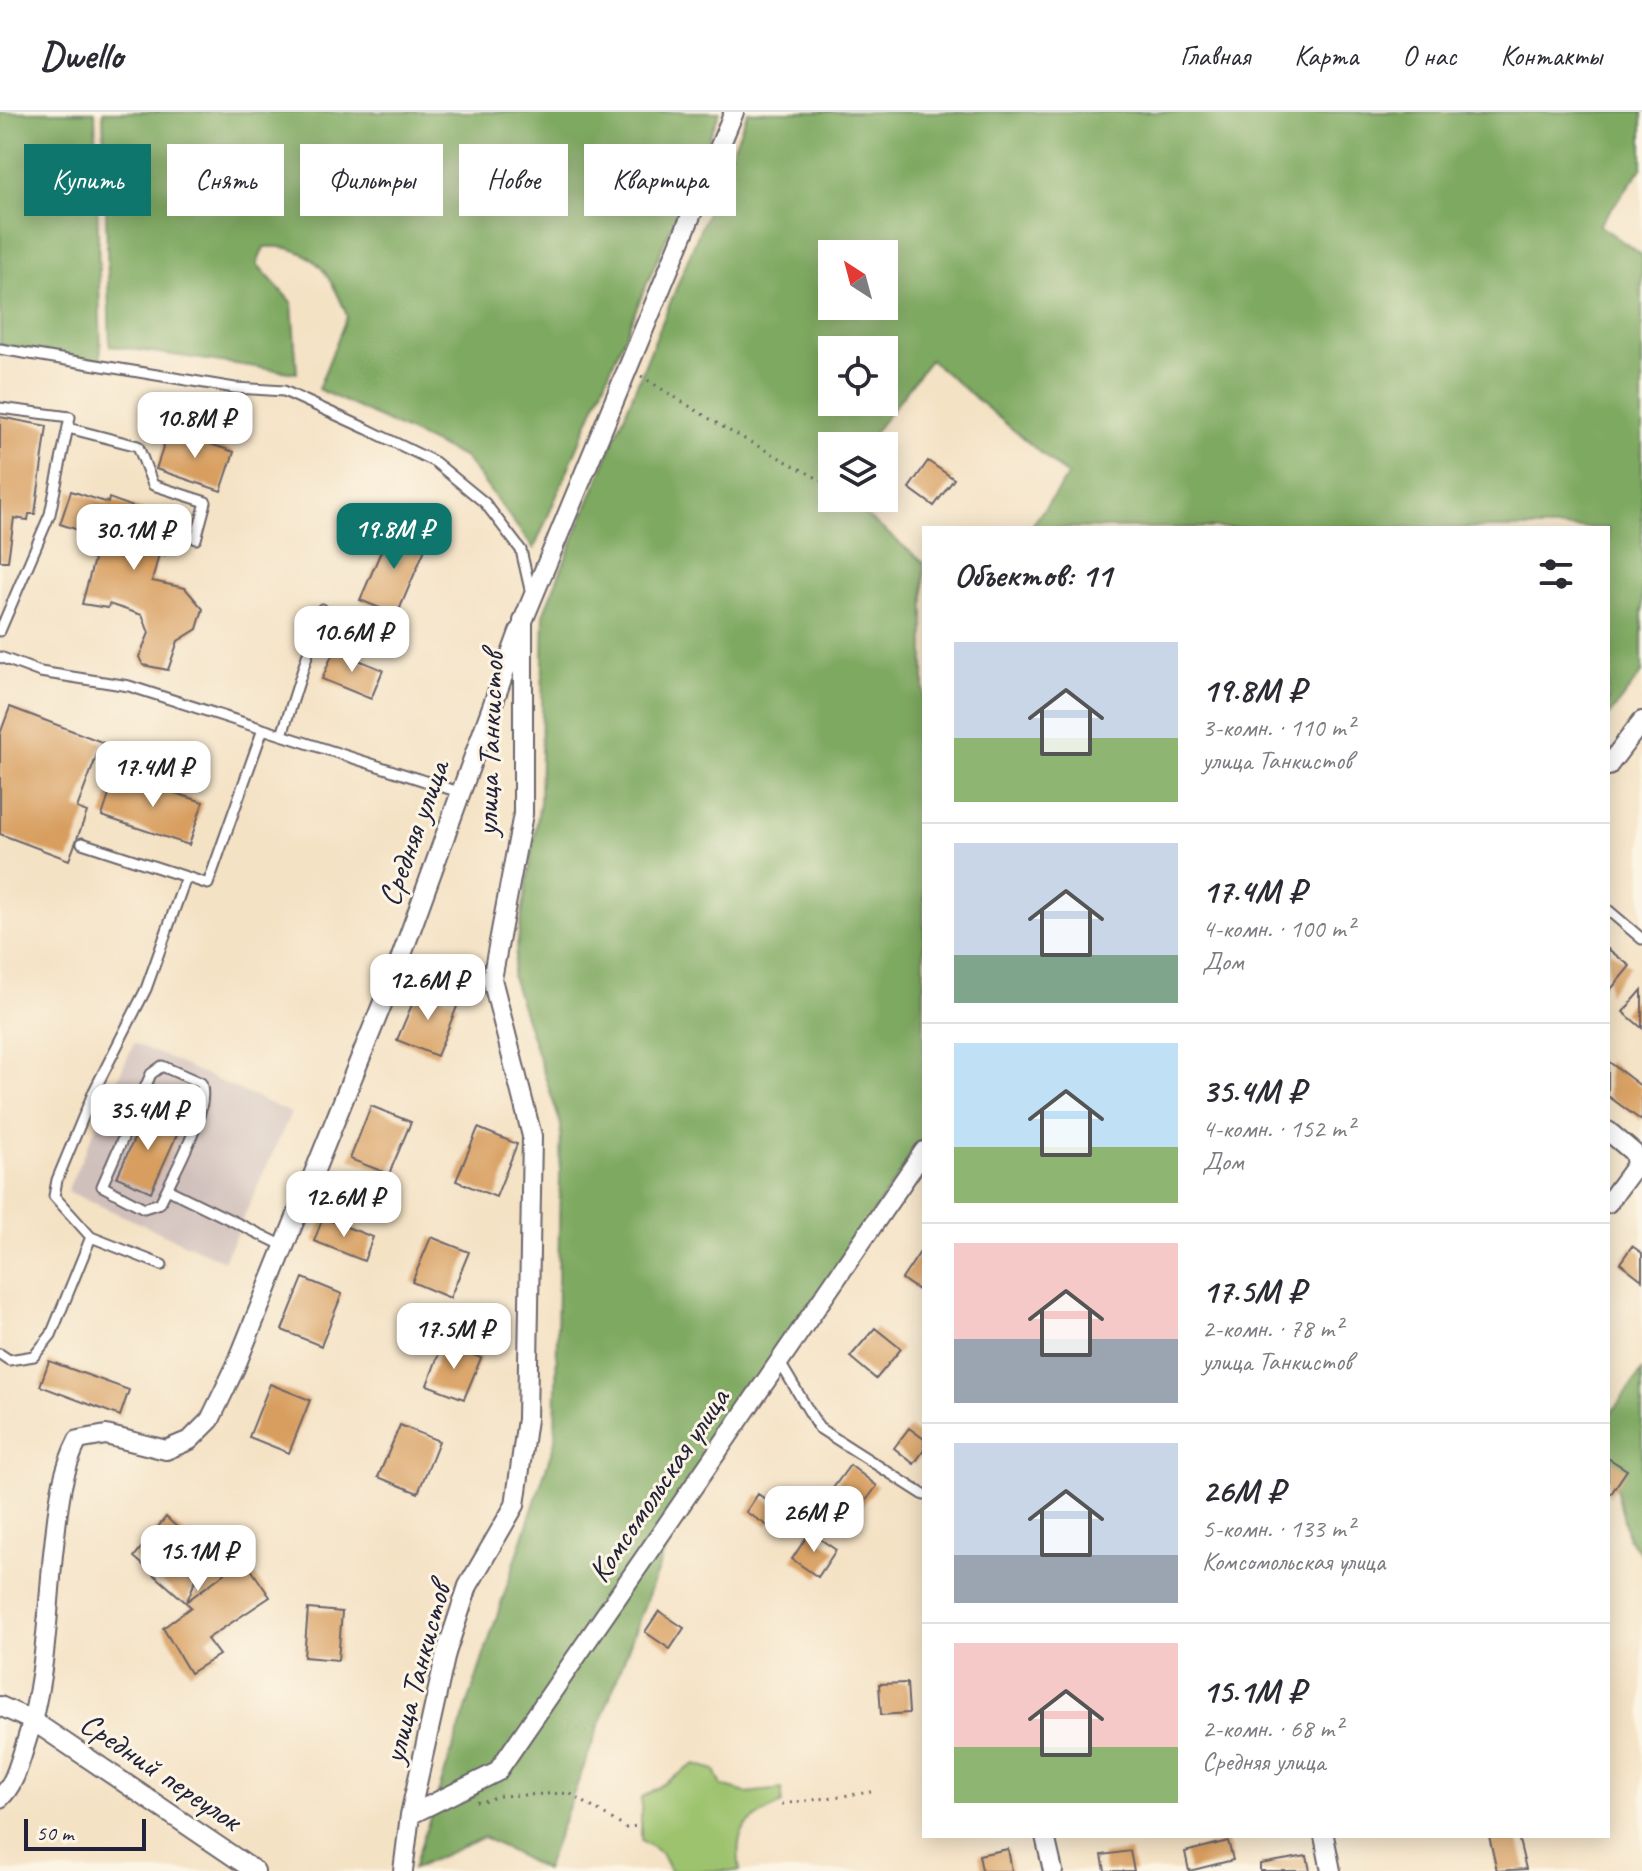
<!DOCTYPE html>
<html lang="ru">
<meta charset="utf-8">
<style>
body{margin:0;font-family:Caveat,sans-serif;background:#f7f7f7;color:#2b2b33;height:100vh;display:flex;flex-direction:column;font-size:30px;white-space:nowrap}
*{box-sizing:border-box;margin:0}
p{font-size:26px;color:#7c7c81}
.icon{flex:none;width:44px;height:44px;fill:none;stroke:currentColor;stroke-width:2;stroke-linecap:round;stroke-linejoin:round}
.map{position:relative;flex:1;overflow:hidden}
.drawer{position:absolute;left:922px;top:414px;width:688px;height:1312px;display:flex;flex-direction:column;background:#fff;border-radius:0px;box-shadow:0 4px 20px #0003}
.drawer>*{flex:none}
.guide{position:absolute;left:24px;top:32px;width:760px;height:72px;display:flex;gap:16px}
.needle{width:52px;rotate:324deg}
.fabs{position:absolute;left:818px;top:128px;display:grid;gap:16px}
.fabs a{display:grid;place-items:center;width:80px;height:80px;border-radius:0px;background:#fff;box-shadow:0 4px 20px #0003;font-size:40px}
.scale{position:absolute;left:24px;bottom:20px;width:122px;box-sizing:border-box;padding-left:8px;border:4px solid #22223b;border-top:0;font-size:22px;line-height:28px;white-space:nowrap;color:#22223b;-webkit-text-stroke:6px #fcf5e5;paint-order:stroke}
.price{position:absolute;translate:-50% -68px;padding:0 18px;border-radius:16px;background:#fff;color:#222;font-size:26px;line-height:52px;filter:drop-shadow(0 2px 4px #0008)}
.price::after{content:'';position:absolute;left:50%;top:48px;width:24px;height:18px;margin-left:-12px;background:inherit;clip-path:polygon(0 0,100% 0,50% 100%)}
.price.active{background:#0f766e;color:#fff}
ul{padding:0;list-style:none}
li{display:flex;align-items:center;gap:24px;height:200px;padding:0 32px}
li+li{border-top:2px solid #e1e1e2}
li span{display:grid;place-items:center;flex:none;width:224px;height:160px;border-radius:0px;color:#555}
li>.icon{margin-inline-start:auto}
span .icon{width:96px;height:96px;fill:#fffc;stroke-width:1}
li b{font-size:34px}
h2{display:flex;justify-content:space-between;align-items:center;height:96px;padding:0 32px;font-size:34px}
.pill{padding:0 28px;border-radius:0px;background:#fff;box-shadow:0 4px 20px #0003;font-size:28px;line-height:72px}
.pill.active{background:#0f766e;color:#fff}
header{display:flex;align-items:center;gap:48px;box-sizing:border-box;height:112px;padding:0 40px;background:#fff;border-bottom:2px solid #e1e1e2}
header strong{font-size:38px}
nav{display:flex;gap:44px;margin-inline-start:auto;font-size:28px}
.map>svg:first-child{display:block}
.industrial{fill:#d0c0bc}
.green{fill:#9dc36e;stroke:#607254;stroke-width:2}
.forest{fill:#7ea961;stroke:#50664e;stroke-width:2;fill-rule:evenodd}
.building{fill:#d89e5e}
.lines{fill:none;stroke-linecap:round;stroke-linejoin:round}
.service-casing{stroke:#6c656b;stroke-width:13}
.minor-casing{stroke:#6c656b;stroke-width:22}
.path{stroke:#6c656b;stroke-width:3;stroke-dasharray:2 6;stroke-linecap:butt}
.service{stroke:#fff;stroke-width:9}
.minor{stroke:#fff;stroke-width:18}
.labels{text-anchor:middle;stroke-width:6;stroke-linejoin:round;paint-order:stroke}
.street-label{font-size:32px;fill:#22223b;stroke:#fcf5e5}
</style>
<header>
<strong>Dwello</strong>
<nav><a>Главная</a><a>Карта</a><a>О нас</a><a>Контакты</a></nav>
</header>
<div class="map">
<svg width="1642" height="1759" viewBox="0 0 1642 1759">
<rect width="100%" height="100%" fill="#fcf5e5"/>
<filter id="ink" filterUnits="userSpaceOnUse"><feTurbulence type="fractalNoise" baseFrequency=".0125" numOctaves="2"/><feDisplacementMap in="SourceGraphic" scale="16" xChannelSelector="R" yChannelSelector="G"/><feConvolveMatrix kernelMatrix="1 2 1 2 8 2 1 2 1" color-interpolation-filters="sRGB"/></filter>
<filter id="wash" filterUnits="userSpaceOnUse"><feTurbulence type="fractalNoise" baseFrequency=".006" numOctaves="4" result="noise"/><feDisplacementMap in="SourceGraphic" scale="32" xChannelSelector="R" yChannelSelector="G"/><feGaussianBlur stdDeviation="1.8" result="paint"/><feColorMatrix in="noise" values="0 0 0 0 0 0 0 0 0 0 0 0 0 0 0 0 0 1.4 0 .05"/><feComposite in="paint" operator="in"/></filter>
<g filter="url(#wash)">
<rect width="100%" height="100%" fill="#f4e2c5"/>
<!-- industrial -->
<path class="industrial" d="M134,931l157,70 -67,148 -157,-70z"/>
<!-- green -->
<path class="green" d="M695,1652l20,6 7,16 24,7 36,-4v15c-37,18 -48,23 -42,67h-70l-9,-18 -20,-13v-42z"/>
<!-- forest -->
<path class="forest" d="M0,0h95l6,249 -101,-16z
M103,0h617l-186,437 -69,-91 -147,-69 29,-73c-16,-42 -34,-73 -83,-69l-7,17 35,39 5,70 -187,-27z
M748,0h894v56l-43,57 43,30v418l-34,44v-189h-578l38,-52 -138,-116 -66,86h-32v52h13l79,65v575l-231,338 -148,394 -61,-33 -71,32 142,-428 6,-316 -49,-148 28,-175 4,-190zM832,142h52v52h-52zM832,238h52v52h-52z
M1642,1259v184l-14,-17 -20,-85v-36z"/>
<g id="blocks">
<!-- building -->
<path class="building" d="M0,305l47,9 -12,88h-6l-1,6 -14,-2 -6,43h-8z
M169,318l65,22 -13,39 -65,-22z
M928,349l26,18 -20,27 -25,-18z
M71,379l37,12 1,-5 66,24 -10,33 -6,-1 -7,27 33,7 18,21 -6,20 -19,12 -10,29 -25,-5 -4,-8 10,-24 -7,-18 -33,-11 -1,4 -26,-4 18,-67 -40,-13z
M392,414l36,16 -31,73 -37,-15z
M334,538l49,20 -12,29 -49,-20z
M10,595l92,35 -25,66 10,4 -18,48 -69,-26v-100z
M116,662l87,28 -14,43 -87,-29z
M1608,837l22,17 -22,27z
M419,876l39,16 -21,52 -40,-16z
M1642,878v38l-19,-16z
M1608,949l34,26v34l-34,-25z
M371,994l40,16 -22,52 -39,-15z
M146,1000l34,16 -29,64 -34,-15z
M478,1016l39,16 -21,53 -40,-16z
M323,1106l50,19 -9,24 -50,-20z
M431,1125l38,15 -19,46 -38,-16z
M924,1134v48l-22,-15z
M1632,1134l10,7v27l-22,-17z
M303,1166l39,16 -21,52 -39,-16z
M875,1216l26,21 -25,30 -26,-22z
M443,1231l38,15 -17,41 -37,-14z
M49,1249l80,29 -9,26 -80,-30z
M270,1272l40,16 -21,53 -40,-16z
M400,1313l39,16 -21,52 -40,-16z
M909,1316l15,11v11l-10,14 -20,-16z
M1608,1346l19,12 -19,28z
M850,1353l27,21 -19,25 -27,-20z
M758,1382l22,15 -12,17 -22,-14z
M166,1405l40,37 -19,47 57,-42 26,38 -63,42 12,16 -29,18 -27,-45 28,-21 -57,-50z
M810,1420l26,18 -18,27 -26,-18z
M308,1497l34,3 -4,48 -34,-3z
M659,1499l25,17 -14,21 -25,-17z
M907,1571l2,30 -28,2 -2,-31z
M1489,1724h29l8,33 -29,2z
M1228,1729l5,19 -44,11 -4,-19z
M1008,1737l4,22h-30l-3,-16z
M1130,1739l4,20h-29l-3,-16z
M1307,1744l3,15h-50v-7z"/>
</g>
</g>
<g filter="url(#ink)">
<use href="#blocks" fill-opacity="0" stroke="#6c656b" stroke-width="2"/>
<g class="lines">
<!-- service casing -->
<g class="service-casing">
<path id="service" d="M0,237l235,39 49,3 83,38 68,33 50,41 36,47 10,44
M0,296l70,9 -20,97 -50,117
M68,316l70,18 15,39 53,17 -10,37
M0,545l40,15 89,14 330,106
M282,623l40,-126
M82,731l126,41 55,-155
M1608,798l34,29
M140,986l57,24
M167,1077l-7,14 -16,5 -42,-22 49,-112 11,-8 39,17c10,24 -23,82 -34,106l117,57
M91,1125l71,28
M0,1242l9,6 25,-4 17,-21 40,-98 -37,-41 3,-16 37,-89 52,-102 40,-112
M779,1249l40,67 105,67"/>
</g>
<!-- minor casing -->
<g class="minor-casing">
<path id="minor" d="M1608,654l34,-45
M1608,1019l26,22 2,12 -28,38
M0,1594l33,15 222,150
M0,1686c14,-13 18,-31 24,-49 21,-62 23,-130 29,-195 5,-41 6,-77 25,-114l28,-5 60,15 24,-10 20,-20 25,-52 165,-408 119,-328
M410,1703l87,-43 427,-621
M1045,1724l8,35
M1324,1724l7,35
M403,1759l7,-56 36,-162 22,-67 47,-81 12,-86 5,-283 -40,-157 31,-165v-193l211,-509"/>
</g>
<!-- path -->
<path class="path" d="M641,264l85,53 106,57
M856,386l12,6
M476,1689l4,1 20,-6 69,-3 57,35 15,-3
M782,1692l89,-12"/>
<!-- service -->
<use href="#service" class="service"/>
<!-- minor -->
<use href="#minor" class="minor"/>
</g>
</g>
<g class="labels">
<!-- street labels -->
<g class="street-label">
<text transform="translate(489 632) rotate(-88)" y="11">улица Танкистов</text>
<text transform="translate(413 721) rotate(-70)" y="11">Средняя улица</text>
<text transform="translate(658 1373) rotate(-56)" y="11">Комсомольская улица</text>
<text transform="translate(416 1561) rotate(-75)" y="11">улица Танкистов</text>
<text transform="translate(161 1659) rotate(34)" y="11">Средний переулок</text>
</g>
</g>
</svg>
<div class="fabs">
<a><svg class="needle" viewBox="-14 -14 28 28"><path d="M0-13l5 13h-10z" fill="#e53935"/><path d="M0 13l5-13h-10z" fill="#7c7c81"/></svg></a>
<a><svg class="icon" aria-label="locate" viewBox="0 0 24 24"><circle cx="12" cy="12" r="6"/><path d="M12 2v4M12 18v4M2 12h4M18 12h4"/></svg></a>
<a><svg class="icon" aria-label="layers" viewBox="0 0 24 24"><path d="M12 4l9 5-9 5-9-5zM3 14l9 5 9-5"/></svg></a>
</div>
<div class="scale">50 m</div>
<b class="price" style="left:195px;top:348px">10.8M ₽</b>
<b class="price active" style="left:394px;top:459px">19.8M ₽</b>
<b class="price" style="left:134px;top:460px">30.1M ₽</b>
<b class="price" style="left:352px;top:562px">10.6M ₽</b>
<b class="price" style="left:153px;top:697px">17.4M ₽</b>
<b class="price" style="left:428px;top:910px">12.6M ₽</b>
<b class="price" style="left:148px;top:1040px">35.4M ₽</b>
<b class="price" style="left:344px;top:1127px">12.6M ₽</b>
<b class="price" style="left:454px;top:1259px">17.5M ₽</b>
<b class="price" style="left:814px;top:1442px">26M ₽</b>
<b class="price" style="left:198px;top:1481px">15.1M ₽</b>
<div class="guide">
<a class="pill active">Купить</a>
<a class="pill">Снять</a>
<a class="pill">Фильтры</a>
<a class="pill">Новое</a>
<a class="pill">Квартира</a>
</div>
<section class="drawer">
<h2>Объектов: 11<svg class="icon" aria-label="filters" viewBox="0 0 24 24"><path d="M4 7h16M4 17h16"/><circle cx="9" cy="7" r="2"/><circle cx="15" cy="17" r="2"/></svg></h2>
<ul>
<li><span style="background:linear-gradient(#c9d6e8 60%,#8fb573 0)"><svg class="icon" aria-label="home" viewBox="0 0 24 24"><path d="M3 11l9-7 9 7M6 9v11h12V9"/></svg></span><div><b>19.8M ₽</b><p>3-комн. · 110 m²</p><p>улица Танкистов</p></div></li>
<li><span style="background:linear-gradient(#c9d6e8 70%,#7fa58c 0)"><svg class="icon" aria-label="home" viewBox="0 0 24 24"><path d="M3 11l9-7 9 7M6 9v11h12V9"/></svg></span><div><b>17.4M ₽</b><p>4-комн. · 100 m²</p><p>Дом</p></div></li>
<li><span style="background:linear-gradient(#bfe0f5 65%,#8fb573 0)"><svg class="icon" aria-label="home" viewBox="0 0 24 24"><path d="M3 11l9-7 9 7M6 9v11h12V9"/></svg></span><div><b>35.4M ₽</b><p>4-комн. · 152 m²</p><p>Дом</p></div></li>
<li><span style="background:linear-gradient(#f6c9c9 60%,#9aa5b1 0)"><svg class="icon" aria-label="home" viewBox="0 0 24 24"><path d="M3 11l9-7 9 7M6 9v11h12V9"/></svg></span><div><b>17.5M ₽</b><p>2-комн. · 78 m²</p><p>улица Танкистов</p></div></li>
<li><span style="background:linear-gradient(#c9d6e8 70%,#9aa5b1 0)"><svg class="icon" aria-label="home" viewBox="0 0 24 24"><path d="M3 11l9-7 9 7M6 9v11h12V9"/></svg></span><div><b>26M ₽</b><p>5-комн. · 133 m²</p><p>Комсомольская улица</p></div></li>
<li><span style="background:linear-gradient(#f6c9c9 65%,#8fb573 0)"><svg class="icon" aria-label="home" viewBox="0 0 24 24"><path d="M3 11l9-7 9 7M6 9v11h12V9"/></svg></span><div><b>15.1M ₽</b><p>2-комн. · 68 m²</p><p>Средняя улица</p></div></li>
</ul>
</section>
</div>
